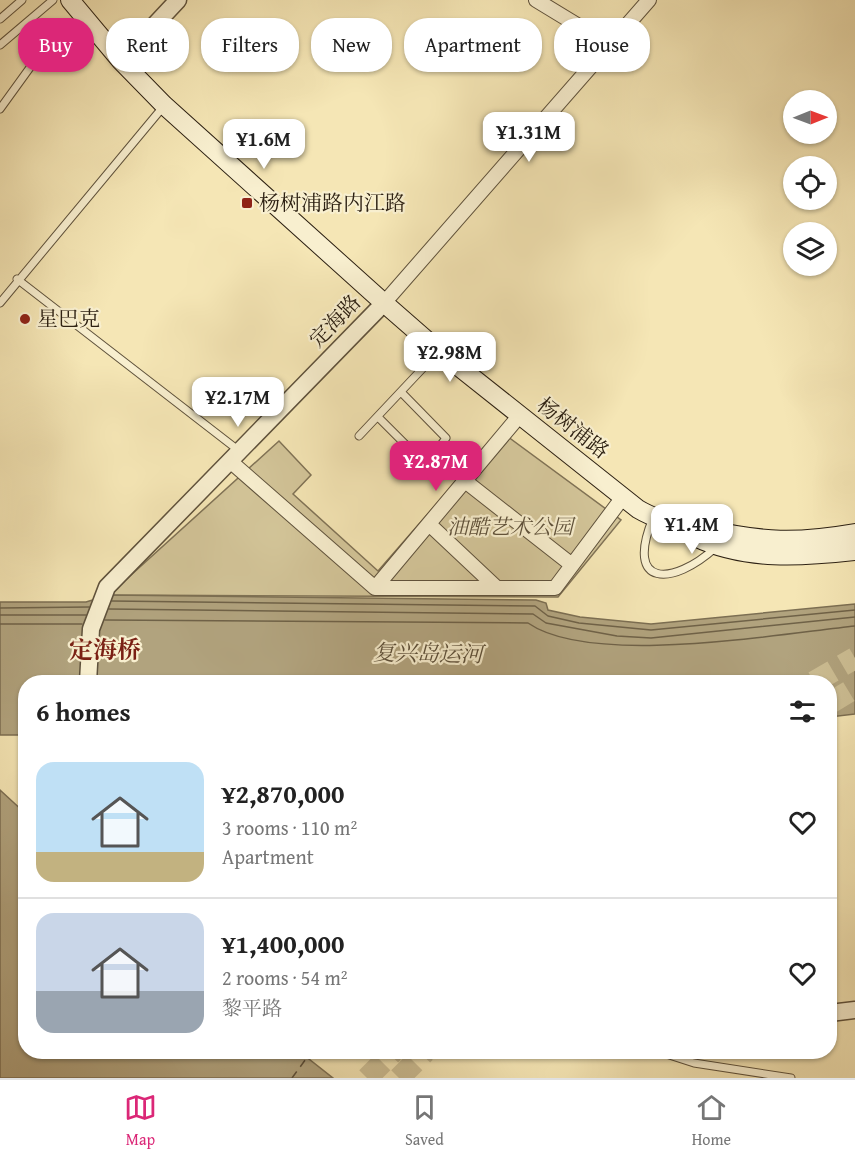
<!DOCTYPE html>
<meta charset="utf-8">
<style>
body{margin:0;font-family:"Gentium Book Plus","Noto Serif SC",serif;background:#f2f2f2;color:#222;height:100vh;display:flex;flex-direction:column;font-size:22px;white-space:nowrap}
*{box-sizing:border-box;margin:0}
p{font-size:20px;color:#767676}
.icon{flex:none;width:33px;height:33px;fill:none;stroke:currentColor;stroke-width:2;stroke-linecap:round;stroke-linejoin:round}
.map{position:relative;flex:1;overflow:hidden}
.panel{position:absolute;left:18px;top:675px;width:819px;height:384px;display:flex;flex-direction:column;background:#fff;border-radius:24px;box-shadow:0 2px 4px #0004}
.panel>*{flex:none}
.banner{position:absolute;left:18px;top:18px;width:819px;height:54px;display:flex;gap:12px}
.needle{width:39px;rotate:89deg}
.tools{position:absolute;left:783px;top:90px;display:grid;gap:12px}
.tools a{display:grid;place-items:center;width:54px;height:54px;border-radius:50%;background:#fff;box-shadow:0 2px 4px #0004;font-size:30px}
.price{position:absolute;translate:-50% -51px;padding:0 14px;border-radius:12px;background:#fff;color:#222;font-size:20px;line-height:39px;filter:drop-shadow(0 2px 3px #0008)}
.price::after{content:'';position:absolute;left:50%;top:36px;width:18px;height:14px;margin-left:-9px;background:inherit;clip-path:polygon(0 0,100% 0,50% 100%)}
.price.current{background:#db2777;color:#fff}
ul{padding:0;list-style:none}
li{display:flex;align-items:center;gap:18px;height:150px;padding:0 18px}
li+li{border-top:2px solid #e0e0e0}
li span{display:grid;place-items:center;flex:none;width:168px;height:120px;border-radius:18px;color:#555}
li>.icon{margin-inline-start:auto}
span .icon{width:72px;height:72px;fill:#fffc;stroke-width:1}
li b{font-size:26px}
h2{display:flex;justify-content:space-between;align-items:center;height:72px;padding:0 18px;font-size:26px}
.pill{padding:0 21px;border-radius:24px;background:#fff;box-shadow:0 2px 4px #0004;font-size:21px;line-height:54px}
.pill.current{background:#db2777;color:#fff}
.tabs{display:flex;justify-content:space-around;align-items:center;height:84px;border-top:2px solid #e0e0e0;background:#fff;font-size:16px;color:#767676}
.tabs a{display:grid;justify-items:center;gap:3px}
.tabs .current{color:#db2777}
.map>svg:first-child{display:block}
.green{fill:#d3c599;stroke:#807356;stroke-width:1.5}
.water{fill:#b1a37e;stroke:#7c6f53;stroke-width:1.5}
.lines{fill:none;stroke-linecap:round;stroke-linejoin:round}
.shore{stroke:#6f6248;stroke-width:1.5}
.ferry{stroke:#5b4e38;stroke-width:1.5;stroke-dasharray:8 6;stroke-linecap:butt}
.trunk-tunnel{stroke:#cdbf95;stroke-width:22;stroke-dasharray:22 11;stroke-linecap:butt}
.service-casing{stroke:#5f523c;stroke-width:9}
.minor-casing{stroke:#5f523c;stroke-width:16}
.tertiary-casing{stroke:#5f523c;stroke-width:19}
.secondary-casing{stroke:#2d2113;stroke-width:20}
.service{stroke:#f8efcf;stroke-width:7}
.minor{stroke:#f8efcf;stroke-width:14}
.tertiary{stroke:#f8efcf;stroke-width:16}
.secondary{stroke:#f8efcf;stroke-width:18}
.poi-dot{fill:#8f2418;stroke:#f8efcf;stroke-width:2}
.labels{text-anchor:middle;stroke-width:4.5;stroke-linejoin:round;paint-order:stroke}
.poi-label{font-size:21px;fill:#2d2113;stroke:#f8efcf;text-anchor:start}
.street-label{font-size:21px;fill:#2d2113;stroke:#f8efcf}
.park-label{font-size:21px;font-style:italic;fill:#5f523b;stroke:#f8efcf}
.water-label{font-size:22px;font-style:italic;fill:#5b4e38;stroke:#f8efcf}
.quarter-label{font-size:24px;font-weight:bold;fill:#7a1f14;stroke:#f8efcf}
</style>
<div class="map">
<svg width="855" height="1078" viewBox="0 0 855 1078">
<rect width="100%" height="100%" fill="#f5e6b5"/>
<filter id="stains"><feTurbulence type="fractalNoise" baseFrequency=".00333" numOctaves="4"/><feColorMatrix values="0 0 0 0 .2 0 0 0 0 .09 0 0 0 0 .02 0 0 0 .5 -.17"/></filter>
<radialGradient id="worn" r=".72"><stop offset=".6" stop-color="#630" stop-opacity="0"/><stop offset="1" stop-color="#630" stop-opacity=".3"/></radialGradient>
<!-- green -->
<path class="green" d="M500,431l121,89 -63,77 -449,-2 170,-154 32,34 -18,19 85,77z"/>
<!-- water -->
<path class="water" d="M109,595l427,5 10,3 2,7 32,7 71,7 204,-20v110l-25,3v-35h-804l-1,53h-25v-133h86z
M0,790l25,23 1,239h274l33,26h-333z"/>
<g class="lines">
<!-- shore -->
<path class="shore" d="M112,601l423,5 13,10 31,7 72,7 204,-20
M0,608l89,-1
M109,609l424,5 13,9 71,13 34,2 204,-21
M0,615h86
M105,620l423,3c63,44 250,11 327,3
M0,624h82"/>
<!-- ferry -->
<path class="ferry" d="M292,1078l19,-26"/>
<!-- trunk-tunnel -->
<path class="trunk-tunnel" d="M814,682l41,-24
M830,703l25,-15
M367,1078l26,-26
M399,1078l26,-26"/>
<!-- service casing -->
<g class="service-casing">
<path id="service" d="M0,19l22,-19
M0,45l53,-45
M0,109l47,-65 -20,-22
M17,279l221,171
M0,303l163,-196
M378,417l48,48 20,-27 -44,-45
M359,436l80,-85
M653,518c-29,70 20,68 62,30
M660,1052l34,11 97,15"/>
</g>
<!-- minor casing -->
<g class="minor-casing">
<path id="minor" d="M536,0l74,45
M384,303l265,-303
M230,461l145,127h180l68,-91
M465,481l107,84
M429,524l68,64
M375,588l145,-173"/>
</g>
<!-- tertiary casing -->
<g class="tertiary-casing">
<path id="tertiary" d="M121,61l57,-61
M88,682l3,-53 16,-42 277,-284
M830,1013l25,-3"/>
</g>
<!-- secondary casing -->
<g class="secondary-casing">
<path id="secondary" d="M70,0l51,61 43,44 220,198 55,48 199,158c15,9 30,13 46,20 4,2 7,6 11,8 50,24 107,20 160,14
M706,529c57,13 91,14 149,4"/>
</g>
<!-- service -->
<use href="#service" class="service"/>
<!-- minor -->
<use href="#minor" class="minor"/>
<!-- tertiary -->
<use href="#tertiary" class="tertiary"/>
<!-- secondary -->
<use href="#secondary" class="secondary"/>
</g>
<!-- markers -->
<g class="poi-dot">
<rect x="241" y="197" width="12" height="12" rx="3"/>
<circle cx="25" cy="319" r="6"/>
</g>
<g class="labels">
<!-- poi labels -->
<g class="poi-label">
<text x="259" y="210">杨树浦路内江路</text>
<text x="37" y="326">星巴克</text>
</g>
<!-- street labels -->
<g class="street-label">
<text transform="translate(335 321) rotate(-46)" y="7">定海路</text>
<text transform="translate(573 428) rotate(38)" y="7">杨树浦路</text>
</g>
<!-- park labels -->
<g class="park-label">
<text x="510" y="534">油酷艺术公园</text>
</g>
<!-- water labels -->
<g class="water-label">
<text transform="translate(428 653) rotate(1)" y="8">复兴岛运河</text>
</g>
<!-- quarter labels -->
<g class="quarter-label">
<text x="105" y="658">定海桥</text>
</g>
</g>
<rect width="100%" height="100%" filter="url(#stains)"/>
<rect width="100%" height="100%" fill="url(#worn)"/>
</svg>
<div class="tools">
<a><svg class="needle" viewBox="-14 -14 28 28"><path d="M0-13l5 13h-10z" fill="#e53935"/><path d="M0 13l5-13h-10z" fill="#767676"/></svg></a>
<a><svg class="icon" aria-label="locate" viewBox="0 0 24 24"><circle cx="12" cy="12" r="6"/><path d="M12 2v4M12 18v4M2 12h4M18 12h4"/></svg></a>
<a><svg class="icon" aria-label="layers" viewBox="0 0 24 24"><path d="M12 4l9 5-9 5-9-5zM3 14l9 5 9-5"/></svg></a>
</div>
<b class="price" style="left:529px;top:163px">¥1.31M</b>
<b class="price" style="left:264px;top:170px">¥1.6M</b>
<b class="price" style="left:450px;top:383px">¥2.98M</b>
<b class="price" style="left:238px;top:428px">¥2.17M</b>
<b class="price current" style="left:436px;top:492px">¥2.87M</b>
<b class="price" style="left:692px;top:555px">¥1.4M</b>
<div class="banner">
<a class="pill current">Buy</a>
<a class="pill">Rent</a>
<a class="pill">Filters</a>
<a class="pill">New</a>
<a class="pill">Apartment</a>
<a class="pill">House</a>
</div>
<section class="panel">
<h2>6 homes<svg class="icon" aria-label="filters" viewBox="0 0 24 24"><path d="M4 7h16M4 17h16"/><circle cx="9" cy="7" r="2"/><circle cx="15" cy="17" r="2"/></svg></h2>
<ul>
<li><span style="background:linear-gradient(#bfe0f5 75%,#c2b280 0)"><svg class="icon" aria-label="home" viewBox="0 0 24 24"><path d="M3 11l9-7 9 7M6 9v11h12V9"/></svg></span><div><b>¥2,870,000</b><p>3 rooms · 110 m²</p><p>Apartment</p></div><svg class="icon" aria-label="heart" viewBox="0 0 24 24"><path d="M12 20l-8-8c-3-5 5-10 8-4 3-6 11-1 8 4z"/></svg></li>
<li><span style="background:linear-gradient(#c9d6e8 65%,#9aa5b1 0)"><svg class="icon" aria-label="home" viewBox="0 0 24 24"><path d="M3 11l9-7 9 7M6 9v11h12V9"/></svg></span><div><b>¥1,400,000</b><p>2 rooms · 54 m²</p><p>黎平路</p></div><svg class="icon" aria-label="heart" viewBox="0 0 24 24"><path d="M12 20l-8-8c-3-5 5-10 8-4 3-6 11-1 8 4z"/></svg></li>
</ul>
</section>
</div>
<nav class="tabs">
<a class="current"><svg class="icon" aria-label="map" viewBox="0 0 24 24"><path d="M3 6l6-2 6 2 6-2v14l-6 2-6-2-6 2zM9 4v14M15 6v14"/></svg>Map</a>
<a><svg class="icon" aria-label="saved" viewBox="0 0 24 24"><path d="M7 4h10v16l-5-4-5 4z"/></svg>Saved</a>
<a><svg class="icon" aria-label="home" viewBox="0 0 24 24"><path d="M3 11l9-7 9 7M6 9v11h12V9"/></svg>Home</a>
</nav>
